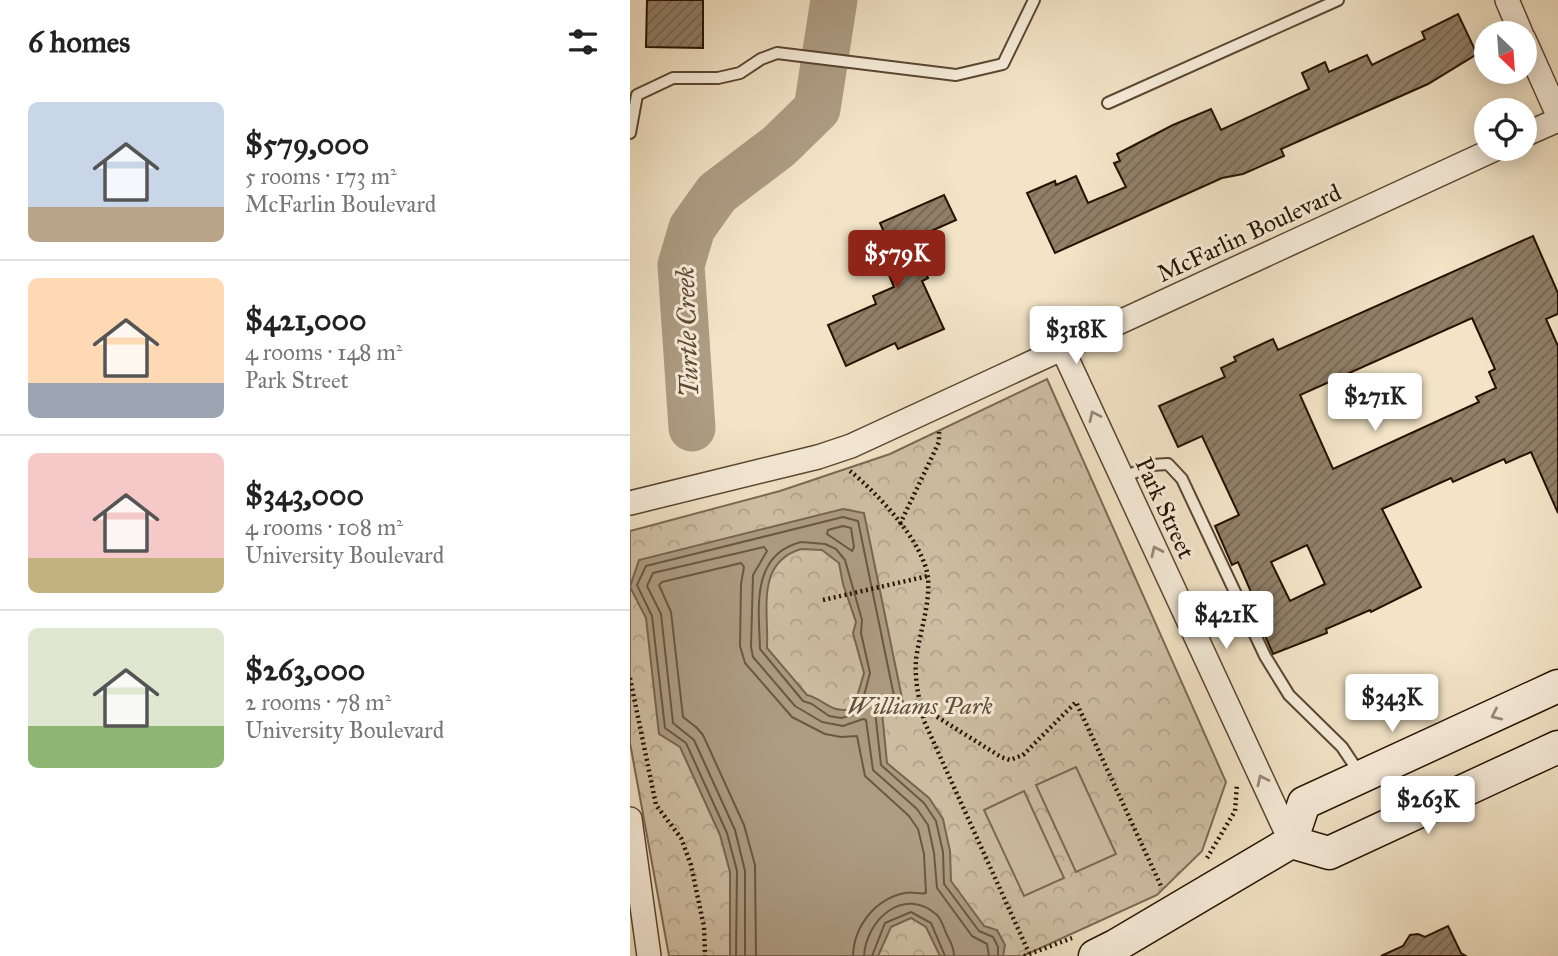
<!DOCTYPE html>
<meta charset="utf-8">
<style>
body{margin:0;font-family:"IM FELL Great Primer",serif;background:#f2f2f2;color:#222;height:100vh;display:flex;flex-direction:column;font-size:26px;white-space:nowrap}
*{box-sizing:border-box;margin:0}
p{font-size:23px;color:#767676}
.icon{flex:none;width:38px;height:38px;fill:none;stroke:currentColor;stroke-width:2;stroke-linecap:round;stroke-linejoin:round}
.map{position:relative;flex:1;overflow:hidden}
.sheet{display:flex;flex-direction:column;background:#fff;width:630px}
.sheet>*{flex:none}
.needle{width:46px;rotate:155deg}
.fabs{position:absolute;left:844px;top:21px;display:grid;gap:14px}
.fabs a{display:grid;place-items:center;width:63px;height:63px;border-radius:50%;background:#fff;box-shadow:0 4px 18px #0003;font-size:35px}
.price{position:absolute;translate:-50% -60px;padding:0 16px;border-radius:7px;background:#fff;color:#222;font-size:23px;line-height:46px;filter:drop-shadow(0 2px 4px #0008)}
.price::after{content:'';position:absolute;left:50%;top:42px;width:21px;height:16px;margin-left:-10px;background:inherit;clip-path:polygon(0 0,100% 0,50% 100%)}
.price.current{background:#8f2418;color:#fff}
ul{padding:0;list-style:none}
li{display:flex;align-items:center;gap:21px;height:175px;padding:0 28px}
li+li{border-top:2px solid #e0e0e0}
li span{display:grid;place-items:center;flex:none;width:196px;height:140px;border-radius:10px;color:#555}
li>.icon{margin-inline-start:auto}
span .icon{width:84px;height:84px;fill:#fffc;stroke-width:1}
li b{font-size:30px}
h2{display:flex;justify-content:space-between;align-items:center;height:84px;padding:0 28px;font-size:30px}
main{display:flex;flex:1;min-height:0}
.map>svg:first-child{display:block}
.forest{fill:url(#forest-crowns);stroke:#7c6953;stroke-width:2}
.pitch{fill:#d0c0a5;stroke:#7c6953;stroke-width:2}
.water{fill:#ae9d84;stroke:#786550;stroke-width:2;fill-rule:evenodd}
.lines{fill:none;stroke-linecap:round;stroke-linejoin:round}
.shore{stroke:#6a5842;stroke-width:2}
.river{stroke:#ae9d84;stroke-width:47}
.building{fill:url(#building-hatch);stroke:#271201;stroke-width:2;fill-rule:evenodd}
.lane-casing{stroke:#5a4632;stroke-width:14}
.street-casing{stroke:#5a4632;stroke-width:26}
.secondary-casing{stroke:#271201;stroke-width:35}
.path{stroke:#271201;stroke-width:4.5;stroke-dasharray:2 3.5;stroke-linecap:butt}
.lane{stroke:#f7eddb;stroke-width:10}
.street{stroke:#f7eddb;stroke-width:23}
.secondary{stroke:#f7eddb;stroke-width:32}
.oneway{stroke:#998a79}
.labels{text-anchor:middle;stroke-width:6;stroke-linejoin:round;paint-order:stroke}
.street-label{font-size:24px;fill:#271201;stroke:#f7eddb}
.park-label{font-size:24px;font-style:italic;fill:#624f3a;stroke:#f7eddb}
.water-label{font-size:26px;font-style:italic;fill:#5d4a35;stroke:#f7eddb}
</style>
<main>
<section class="sheet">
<h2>6 homes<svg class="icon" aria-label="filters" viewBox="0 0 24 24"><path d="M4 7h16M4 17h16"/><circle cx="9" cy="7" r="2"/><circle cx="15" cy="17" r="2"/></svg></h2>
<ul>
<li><span style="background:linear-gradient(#c9d6e8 75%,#b9a48a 0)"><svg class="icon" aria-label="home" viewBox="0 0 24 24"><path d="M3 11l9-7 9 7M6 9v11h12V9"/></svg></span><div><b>$579,000</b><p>5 rooms · 173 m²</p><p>McFarlin Boulevard</p></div></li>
<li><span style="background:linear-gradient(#ffd9b3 75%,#9aa5b1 0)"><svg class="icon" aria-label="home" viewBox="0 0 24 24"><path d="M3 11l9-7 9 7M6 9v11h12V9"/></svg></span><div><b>$421,000</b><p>4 rooms · 148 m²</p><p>Park Street</p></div></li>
<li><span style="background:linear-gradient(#f6c9c9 75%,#c2b280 0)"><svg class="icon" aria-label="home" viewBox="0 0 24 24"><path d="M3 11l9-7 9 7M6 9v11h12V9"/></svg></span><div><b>$343,000</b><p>4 rooms · 108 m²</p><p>University Boulevard</p></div></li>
<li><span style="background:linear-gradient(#dfe7d0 70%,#8fb573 0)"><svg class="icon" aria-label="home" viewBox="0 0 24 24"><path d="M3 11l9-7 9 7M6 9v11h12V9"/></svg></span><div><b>$263,000</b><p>2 rooms · 78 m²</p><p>University Boulevard</p></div></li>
</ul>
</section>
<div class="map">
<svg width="928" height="956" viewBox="0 0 928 956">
<defs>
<pattern id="forest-crowns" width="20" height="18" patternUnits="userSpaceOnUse" patternTransform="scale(1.75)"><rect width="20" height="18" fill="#d0c0a5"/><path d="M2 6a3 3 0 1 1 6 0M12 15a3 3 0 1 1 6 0" fill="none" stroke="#b3a48c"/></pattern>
<pattern id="building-hatch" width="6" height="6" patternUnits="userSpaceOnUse" patternTransform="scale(1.75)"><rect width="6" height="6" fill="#917f68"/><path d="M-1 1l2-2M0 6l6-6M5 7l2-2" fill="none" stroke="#766753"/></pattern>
</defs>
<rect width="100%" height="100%" fill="#f3e4c7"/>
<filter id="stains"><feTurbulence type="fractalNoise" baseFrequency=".00286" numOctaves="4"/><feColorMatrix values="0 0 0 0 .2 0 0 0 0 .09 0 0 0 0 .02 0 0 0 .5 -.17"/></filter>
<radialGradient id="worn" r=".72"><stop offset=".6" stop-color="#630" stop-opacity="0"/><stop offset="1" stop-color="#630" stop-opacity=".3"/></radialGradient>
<!-- forest -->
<path class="forest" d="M417,379l179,403 -24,69 -45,44 -134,61h-354l-39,-213v-212l150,-40 110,-37z"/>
<!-- pitch -->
<path class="pitch" d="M446,767l40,87 -40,18 -40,-87z
M394,791l40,87 -40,18 -40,-86z"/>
<!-- water -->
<path class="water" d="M213,509l21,4 39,190 -21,9 5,51 42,35 14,21 7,32 1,30 33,45 13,4 8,15 -2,11h-63l-14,-29 -15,-9 -20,9 -13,29h-148v-84l-10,-37 -40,-88 -21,-13 -13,-116 -16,-31 9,-27zM171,549l21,1 17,13 4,21 13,38 -3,11 11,40 -8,27 -5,9c-20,5 -27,-10 -44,-14l-40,-47c2,-37 -12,-85 34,-99z"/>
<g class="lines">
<!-- shore -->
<path class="shore" d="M213,526l8,2 3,19 -2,4 -25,-17 1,-4z
M171,542l24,2 11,5 9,11 17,60 -1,13 9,40 -8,30 -9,12 -12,3 -12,-2 -17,-12 -9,-3 -43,-52c-1,-40 -10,-94 41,-107z
M106,956l1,-85 -10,-38 -41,-90 -21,-15 -13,-112 -15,-31 9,-19 197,-49 15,4 36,175c-3,8 -15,7 -19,15l6,54 43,38 12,18 7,31 1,32 35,47 14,6 5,10v9
M115,956v-85l-10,-41 -41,-90 -21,-17 -12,-109 -14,-28 6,-13 111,-26 3,4 -14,24 -2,72 2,10 42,49 27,16 21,4 20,-7 3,1 7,50 44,39 11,16 6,28 3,35 35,48 15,8 2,12
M126,956l-1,-91 -11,-40 -41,-90 -7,-8 -13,-10 -12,-105 -12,-27 3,-3 79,-19 3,4 -3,17 -1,62 5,17 47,54 33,17 16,3 16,-1 8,40 44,40 9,13 6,25 2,39c-7,2 -13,-2 -21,0 -30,6 -51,33 -52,63
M234,956c2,-36 40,-71 73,-41 5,5 7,14 10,20 4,7 7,13 7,21
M242,956l13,-33 26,-11 20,11 14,33"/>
<!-- river -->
<path class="river" d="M62,428l-11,-163 11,-37 25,-35 62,-47 38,-37 17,-109"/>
</g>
<!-- building -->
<path class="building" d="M17,0h56v48l-57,-1z
M828,14l19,40 -49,30 -147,65 3,7 -41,18 -21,4 -167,75 -28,-60 28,-12 1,4 20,-9 12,27 38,-16 -12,-24 6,-2 -3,-7 56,-29 38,-16 10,21 88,-41 -7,-16 23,-11 4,10 38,-17 5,10 53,-26 -3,-7z
M314,195l12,25 -45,20 17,38 -6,3 22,48 -46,20 -3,-6 -49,23 -18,-41 48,-21 -3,-8 21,-9 -15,-36 11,-5 -10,-23z
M903,236l25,57v21l-12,5 12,27v167l-27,-61 -25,11 -2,-4 -51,23 -2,-4 -69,31 39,78 -50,25 -1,-2 -44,19 1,4 -54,21 -16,-37 4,-2 -23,-53 -6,3 -17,-39 24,-11 -37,-79 -24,11 -19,-41 66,-29 -4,-9 15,-7 -2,-4 39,-18 5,11zM842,318l23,51 -6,3 7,16 -20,9 3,5 -146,67 -33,-74zM677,545l18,39 -35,17 -19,-39z
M818,926l13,27 5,3h-85l22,-10 7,-11 8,-1 7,3z"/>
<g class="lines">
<!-- lane casing -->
<g class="lane-casing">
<path id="lane" d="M478,103l230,-103
M0,133l7,-38 36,-17h45l22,-5 21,-14 16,-6 179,22 47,-11 31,-64
M492,478l30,-13 16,-1 14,15 83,177 24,39 53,52 18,27"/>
</g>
<!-- street casing -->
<g class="street-casing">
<path id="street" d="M877,0l14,33
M894,39l34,76
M894,135l34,-15
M432,348l229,494
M0,503l188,-46 33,-11 644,-297
M0,819l19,137"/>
</g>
<!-- secondary casing -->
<g class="secondary-casing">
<path id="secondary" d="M661,842l38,11 229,-106
M465,956l20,-10 176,-104 13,-39 254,-117"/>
</g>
<!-- path -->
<path class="path" d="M220,471c27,22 74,71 78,107 2,26 -7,50 -11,75 -4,24 2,45 7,68l105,232
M270,524l39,-82v-10
M193,600l105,-24
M0,678l26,127 25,33 10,27 13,62 1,29
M293,708l78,49 9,3 13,-5 53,-53 85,184
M577,858l28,-47 2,-27
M394,956l48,-18"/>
<!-- lane -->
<use href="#lane" class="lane"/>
<!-- street -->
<use href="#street" class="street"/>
<!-- secondary -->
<use href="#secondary" class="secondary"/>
</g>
<!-- one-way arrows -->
<defs><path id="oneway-chevron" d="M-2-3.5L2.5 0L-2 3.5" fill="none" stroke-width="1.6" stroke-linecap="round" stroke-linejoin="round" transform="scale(1.75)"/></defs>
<g class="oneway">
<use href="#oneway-chevron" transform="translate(464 416) rotate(-115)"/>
<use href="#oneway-chevron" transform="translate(526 551) rotate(-115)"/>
<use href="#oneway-chevron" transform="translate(866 715) rotate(155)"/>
<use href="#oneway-chevron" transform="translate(632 780) rotate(-115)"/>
</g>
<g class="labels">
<!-- street labels -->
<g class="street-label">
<text transform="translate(619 233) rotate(-25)" y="8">McFarlin Boulevard</text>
<text transform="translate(535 508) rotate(65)" y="8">Park Street</text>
</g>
<!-- park labels -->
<g class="park-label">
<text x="290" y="714">Williams Park</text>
</g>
<!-- water labels -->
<g class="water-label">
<text transform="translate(57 332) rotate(-92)" y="9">Turtle Creek</text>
</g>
</g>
<rect width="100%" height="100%" filter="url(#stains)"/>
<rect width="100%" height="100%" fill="url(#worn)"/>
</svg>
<div class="fabs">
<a><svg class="needle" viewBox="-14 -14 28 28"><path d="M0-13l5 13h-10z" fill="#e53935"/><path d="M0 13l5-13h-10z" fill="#767676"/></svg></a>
<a><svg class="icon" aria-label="locate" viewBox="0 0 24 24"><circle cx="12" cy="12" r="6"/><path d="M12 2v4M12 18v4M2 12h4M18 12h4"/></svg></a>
</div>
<b class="price current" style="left:267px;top:290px">$579K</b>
<b class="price" style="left:446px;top:366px">$318K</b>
<b class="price" style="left:745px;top:433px">$271K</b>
<b class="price" style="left:596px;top:651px">$421K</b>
<b class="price" style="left:762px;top:734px">$343K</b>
<b class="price" style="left:798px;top:836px">$263K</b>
</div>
</main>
